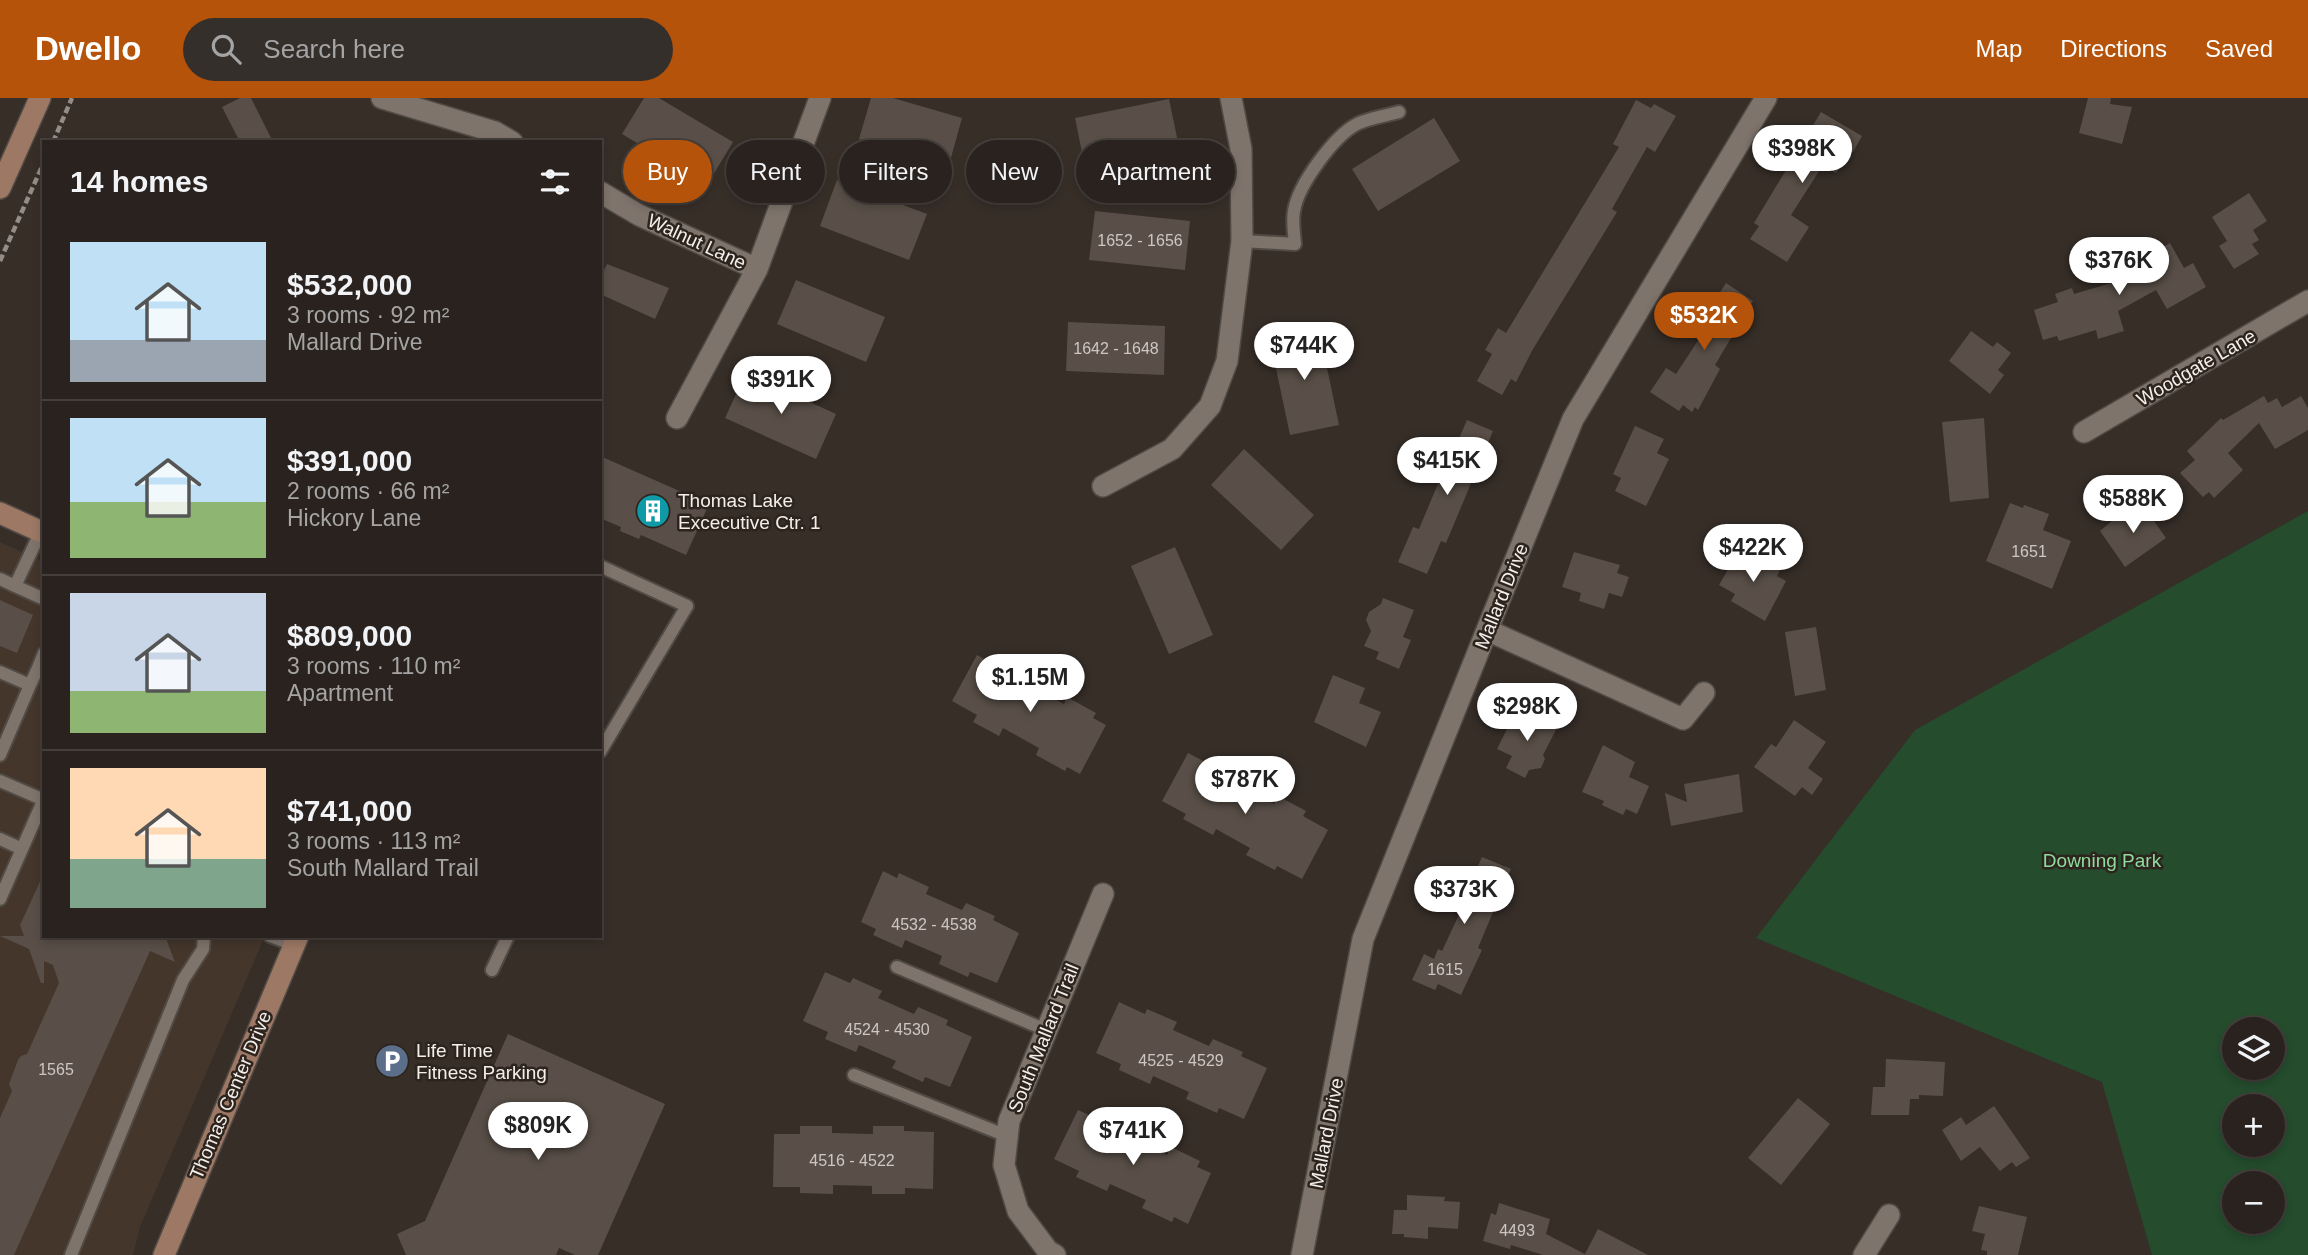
<!DOCTYPE html>
<meta charset="utf-8">
<style>
body{margin:0;font-family:Arial,sans-serif;background:#352f2b;color:#f1f3f6;height:100vh;display:flex;flex-direction:column;font-size:26px;white-space:nowrap}
*{box-sizing:border-box;margin:0}
p{font-size:23px;color:#a5a4a4}
.icon{flex:none;width:38px;height:38px;fill:none;stroke:currentColor;stroke-width:2;stroke-linecap:round;stroke-linejoin:round}
.map{position:relative;flex:1;overflow:hidden}
.sheet{position:absolute;left:42px;top:42px;width:560px;height:798px;display:flex;flex-direction:column;background:#29221e;border-radius:0px;box-shadow:0 4px 10px #0003,0 0 0 2px #453f3c}
.sheet>*{flex:none}
.hud{position:absolute;left:623px;top:42px;width:665px;height:63px;display:flex;gap:14px}
.fabs{position:absolute;left:2222px;top:919px;display:grid;gap:14px}
.fabs a{display:grid;place-items:center;width:63px;height:63px;border-radius:50%;background:#29221e;box-shadow:0 4px 10px #0003,0 0 0 2px #453f3c;font-size:35px}
.price{position:absolute;translate:-50% -60px;padding:0 16px;border-radius:24px;background:#fff;color:#222;font-size:23px;line-height:46px;filter:drop-shadow(0 2px 4px #0008)}
.price::after{content:'';position:absolute;left:50%;top:42px;width:21px;height:16px;margin-left:-10px;background:inherit;clip-path:polygon(0 0,100% 0,50% 100%)}
.price.current{background:#b45309;color:#fff}
ul{padding:0;list-style:none}
li{display:flex;align-items:center;gap:21px;height:175px;padding:0 28px}
li+li{border-top:2px solid #453f3c}
li span{display:grid;place-items:center;flex:none;width:196px;height:140px;border-radius:0px;color:#555}
li>.icon{margin-inline-start:auto}
span .icon{width:84px;height:84px;fill:#fffc;stroke-width:1}
li b{font-size:30px}
h2{display:flex;justify-content:space-between;align-items:center;height:84px;padding:0 28px;font-size:30px}
.pill{padding:0 24px;border-radius:32px;background:#29221e;box-shadow:0 4px 10px #0003,0 0 0 2px #453f3c;font-size:24px;line-height:63px}
.pill.current{background:#b45309;color:#fff}
header{display:flex;align-items:center;gap:42px;box-sizing:border-box;height:98px;padding:0 35px;background:#b45309;color:#fff}
header strong{font-size:33px}
nav{display:flex;gap:38px;margin-inline-start:auto;font-size:24px}
.search{width:490px;height:63px;background:#352f2b;display:flex;align-items:center;gap:18px;box-sizing:border-box;padding:0 24px;border-radius:38px;color:#a5a4a4;font-size:26px}
.map>svg:first-child{display:block}
.built{fill:#44362b}
.green{fill:#244c2d;fill-rule:evenodd}
.building{fill:#594f48}
.lines{fill:none;stroke-linecap:round;stroke-linejoin:round}
.lane-casing{stroke:#514a44;stroke-width:16}
.street-casing{stroke:#514a44;stroke-width:24}
.secondary-casing{stroke:#514a44;stroke-width:24}
.path{stroke:#938c87;stroke-width:4.5;stroke-dasharray:7 3.5;stroke-linecap:butt}
.lane{stroke:#7e746c;stroke-width:12}
.street{stroke:#7e746c;stroke-width:21}
.secondary{stroke:#9d7865;stroke-width:21}
.labels{text-anchor:middle;stroke-width:5;stroke-linejoin:round;paint-order:stroke}
.number-label{font-size:16px;fill:#cdc6c2}
.street-label{font-size:19px;fill:#f4eeea;stroke:#2d241e}
.poi-label{font-size:19px;fill:#f4eeea;stroke:#2d241e;text-anchor:start}
.park-label{font-size:19px;fill:#8ddc9d;stroke:#2d241e}
</style>
<header>
<strong>Dwello</strong>
<div class="search"><svg class="icon" aria-label="search" viewBox="0 0 24 24"><circle cx="10" cy="10" r="6"/><path d="M15 15l6 6"/></svg>Search here</div>
<nav><a>Map</a><a>Directions</a><a>Saved</a></nav>
</header>
<div class="map">
<svg width="2308" height="1157" viewBox="0 0 2308 1157">
<rect width="100%" height="100%" fill="#372e28"/>
<!-- built -->
<path class="built" d="M0,444l44,20v374h221l-125,291 -7,28h-133z"/>
<!-- green -->
<path class="green" d="M2308,413v744h-156l-50,-173 -346,-144 159,-208zM2235,931h38v39h-38zM2235,1008h38v38h-38zM2235,1085h38v39h-38z"/>
<!-- building -->
<path class="building" d="M240,0h11l22,44h-33l-18,-35z
M644,0h15l74,44 -26,43 -85,-51z
M871,0h22l69,20 -13,47 -90,-26z
M2088,0h23l-1,6 22,3 -10,37 -43,-11z
M1169,1l10,48 -94,20 -10,-49z
M1636,2l15,8 3,-4 22,12 -21,36 -8,-5 -35,62 5,3 -84,137 -17,33 -5,-3 -9,16 -25,-14 15,-27 -7,-4 13,-22 8,5 113,-186 -6,-3z
M1821,14l41,24 -9,16 -3,-1 -14,22 -13,-8 -32,50 18,12 -22,35 -37,-23 9,-13 -5,-3z
M1434,20l26,43 -82,50 -26,-42z
M837,82l90,34 -18,46 -89,-34z
M2249,95l18,28 -14,9 6,10 -7,4 7,10 -25,15 -15,-23 8,-5 -15,-24z
M1095,113l95,10 -5,49 -96,-10z
M2170,145l14,25 9,-5 13,24 -39,22 -11,-19 -38,21 6,20 -26,8 -2,-9 -37,11 -2,-5 -14,4 -9,-30 24,-8 -3,-8 17,-6 2,6 57,-17 -5,-9z
M607,166l62,24 -14,31 -55,-25v-16z
M796,182l89,37 -19,45 -89,-38z
M1726,185l27,18 -38,64 5,4 -22,41 -3,-3 -3,5 -9,-7 -4,6 -29,-19 16,-24 10,6 25,-38 -12,-8 14,-21 5,4z
M1068,224l97,4 -1,49 -98,-4z
M1319,232l20,95 -49,10 -20,-95z
M1971,233l22,16 4,-5 14,11 -13,17 6,5 -14,19 -41,-33z
M746,275l90,41 -20,45 -91,-41z
M2264,298l4,7 9,-5 5,9 19,-11 7,12v22l-33,19 -16,-26 -31,30 15,17 -29,28 -5,-6 -6,5 -23,-24 15,-13 -8,-9 34,-33 2,2z
M1984,320l5,80 -39,4 -8,-80z
M1467,322l26,11 -47,112 -5,-2 -14,33 -29,-12 15,-35 6,2 21,-50 -5,-3 16,-36 6,3z
M1635,328l29,13 -7,14 12,6 -23,47 -31,-15 6,-13 -8,-4z
M1244,351l70,66 -33,35 -70,-65z
M600,358l109,48 -23,51 -45,-20 -2,4 -19,-8 1,-4 -21,-9z
M2010,405l13,5 1,-3 25,9 -6,16 28,11 -19,48 -66,-28z
M2142,406l24,34 -41,29 -25,-36 27,-23 3,5z
M1175,449l38,88 -44,19 -38,-88z
M1741,449l39,23 -3,6 9,5 -21,40 -34,-20 4,-7 -16,-9z
M1574,454l46,13 -3,8 12,4 -7,20 -13,-4 -5,16 -25,-8 2,-8 -19,-6z
M1383,500l31,12 -11,27 8,3 -12,29 -23,-10 3,-7 -15,-6 7,-15 -5,-11 3,-8 12,-8z
M0,502l33,15 -16,38 -17,-7z
M1816,529l10,63 -31,6 -10,-64z
M977,557l23,13 4,-6 27,15 -3,8 36,19 3,-7 29,16 -3,5 13,7 -26,49 -13,-7 -2,4 -29,-16 3,-7 -36,-20 -4,8 -26,-14 4,-7 -25,-14z
M1333,577l32,13 -6,15 22,9 -15,35 -52,-25z
M1523,610l35,18 -15,29 2,4 -4,9 -12,2 -4,8 -19,-10 6,-12 -15,-7 12,-24 5,2z
M1794,622l32,22 -18,26 15,11 -11,16 -10,-8 -7,9 -41,-29 17,-23 5,3z
M1603,647l32,17 -6,15 20,9 -12,28 -11,-5 -3,6 -21,-10 2,-4 -22,-9z
M1188,655l25,13 2,-5 29,16 -5,8 35,19 4,-8 28,15 -3,5 25,14 -26,49 -25,-13 -2,4 -29,-15 4,-7 -34,-19 -3,6 -30,-16 3,-5 -24,-13z
M1739,676l4,38 -72,14 -6,-33 22,9 -3,-18z
M1482,759l29,12 -33,79 4,2 -21,45 -23,-11 -3,6 -23,-10 12,-26 10,5 4,-10 4,2 21,-45 -25,-10 12,-29 23,10z
M883,773l14,7 2,-5 30,14 -3,7 36,16 4,-7 29,13 -2,4 26,13 -22,50 -27,-11 -2,5 -29,-13 3,-8 -37,-16 -3,8 -29,-13 3,-6 -15,-7z
M44,775v63h121l10,26 -25,-11 -136,304h-14v-137l12,-27 -3,-7 9,-24 3,-4 6,-2 32,-71 -6,-18 -9,-4v22h-3l-12,-34 -29,-13h24l-4,-11z
M825,874l25,11 3,-5 29,13 -4,7 36,16 4,-7 30,13 -2,5 26,12 -22,50 -25,-10 -2,5 -31,-14 4,-7 -37,-16 -3,7 -31,-13 3,-7 -25,-11z
M1119,904l26,12 2,-5 30,13 -4,8 36,16 4,-7 30,13 -2,4 26,12 -23,51 -25,-11 -2,5 -31,-14 3,-7 -36,-16 -3,8 -31,-14 2,-6 -25,-11z
M508,936l157,70 -67,151h-23l-16,-7 -3,7h-150l-9,-21 28,-13z
M1886,961l59,3 -2,34 -24,-1v4h-9l-1,16h-38l2,-28h12z
M1798,1000l32,26 -49,61 -33,-27z
M1994,1008l36,52 -14,9 -4,-5 -12,9 -20,-24 -19,14 -19,-31 19,-13 5,8z
M1078,1012l24,11 2,-5 30,14 -4,8 37,17 4,-8 29,14 -3,6 14,6 -23,51 -14,-7 -2,5 -30,-14 4,-8 -36,-16 -3,7 -31,-14 3,-6 -25,-12z
M800,1028h32v7l41,1v-8h31v5l30,1 -1,57 -28,-1v6h-33v-8l-39,-1v9l-33,-1v-6h-27l1,-53h26z
M1407,1097l38,2 -1,4 16,1 -2,27 -30,-2v12l-24,-2v-3h-12l2,-24h13z
M1499,1105l51,16 -4,15 39,20 13,-25 50,26h-105l-32,-10 -1,4 -27,-8 8,-28 5,2z
M1979,1108l48,11 -9,38h-31v-4l-6,-1 4,-16 -13,-3z"/>
<g class="lines">
<!-- lane casing -->
<g class="lane-casing">
<path id="lane" d="M1242,143l53,3c-1,-11 -3,-23 -1,-33 4,-26 40,-75 63,-87 12,-6 28,-8 42,-12
M600,468l87,40 -87,146
M0,481l15,7 26,-55
M15,488l29,13
M38,570l6,-15
M0,574l30,13 -30,70
M30,587l8,-17 6,3
M0,683l44,19
M0,741l22,10
M0,801l44,-100
M270,838l24,9
M897,869l149,63
M492,872l16,-34
M854,977l153,61
M71,1157l112,-275 20,-31 1,-13"/>
</g>
<!-- street casing -->
<g class="street-casing">
<path id="street" d="M382,0l113,34 17,10
M600,94l39,23 118,54
M677,320l80,-149 63,-171
M2084,334l224,-131
M1103,388l69,-37 38,-43 17,-45 15,-120 -1,-92 -10,-51
M1487,532l196,89 21,-26
M1055,1157l-7,-4 -30,-40 -14,-46 5,-44 94,-227
M1302,1157l61,-316 124,-309 86,-211 193,-321
M1864,1157l25,-40"/>
</g>
<!-- secondary casing -->
<g class="secondary-casing">
<path id="secondary" d="M0,90l40,-90
M0,415l44,20
M164,1157l134,-319"/>
</g>
<!-- path -->
<path class="path" d="M53,44l19,-44
M0,163l44,-99"/>
<!-- lane -->
<use href="#lane" class="lane"/>
<!-- street -->
<use href="#street" class="street"/>
<!-- secondary -->
<use href="#secondary" class="secondary"/>
</g>
<!-- icons -->
<defs>
<g id="building-disc" transform="scale(1.75)"><circle r="9.5" fill="#0f9aa8" stroke="#2d241e"/><path d="M-4-6H4V6H1V3H-1V6H-4ZM-2.5-4.3h1.7v1.8h-1.7ZM.8-4.3h1.7v1.8H.8ZM-2.5-1h1.7V.8h-1.7ZM.8-1h1.7V.8H.8Z" fill="#fff"/></g>
<g id="parking-disc" transform="scale(1.75)"><circle r="9.5" fill="#5c6f8a" stroke="#2d241e"/><path d="M-3.5-5.5H1a3.5 3.5 0 0 1 0 7H-1V5.5H-3.5ZM-1-3.4V-.6H.8a1.4 1.4 0 0 0 0-2.8Z" fill="#fff"/></g>
</defs>
<g fill-rule="evenodd">
<use href="#building-disc" x="653" y="413"/>
<use href="#parking-disc" x="392" y="963"/>
</g>
<g class="labels">
<!-- number labels -->
<g class="number-label">
<text x="1140" y="148">1652 - 1656</text>
<text x="1116" y="256">1642 - 1648</text>
<text x="2029" y="459">1651</text>
<text x="934" y="832">4532 - 4538</text>
<text x="1445" y="877">1615</text>
<text x="887" y="937">4524 - 4530</text>
<text x="1181" y="968">4525 - 4529</text>
<text x="56" y="977">1565</text>
<text x="852" y="1068">4516 - 4522</text>
<text x="1517" y="1138">4493</text>
</g>
<!-- street labels -->
<g class="street-label">
<text transform="translate(697 143) rotate(25)" y="7">Walnut Lane</text>
<text transform="translate(2196 269) rotate(-30)" y="7">Woodgate Lane</text>
<text transform="translate(1501 498) rotate(-68)" y="7">Mallard Drive</text>
<text transform="translate(1043 940) rotate(-68)" y="7">South Mallard Trail</text>
<text transform="translate(230 997) rotate(-67)" y="7">Thomas Center Drive</text>
<text transform="translate(1326 1035) rotate(-79)" y="7">Mallard Drive</text>
</g>
<!-- poi labels -->
<g class="poi-label">
<text x="678" y="409">Thomas Lake<tspan x="678" dy="22">Excecutive Ctr. 1</tspan></text>
<text x="416" y="959">Life Time<tspan x="416" dy="22">Fitness Parking</tspan></text>
</g>
<!-- park labels -->
<g class="park-label">
<text x="2102" y="769">Downing Park</text>
</g>
</g>
</svg>
<div class="fabs">
<a><svg class="icon" aria-label="layers" viewBox="0 0 24 24"><path d="M12 4l9 5-9 5-9-5zM3 14l9 5 9-5"/></svg></a>
<a>+</a>
<a>−</a>
</div>
<b class="price" style="left:1802px;top:87px">$398K</b>
<b class="price" style="left:2119px;top:199px">$376K</b>
<b class="price current" style="left:1704px;top:254px">$532K</b>
<b class="price" style="left:1304px;top:284px">$744K</b>
<b class="price" style="left:781px;top:318px">$391K</b>
<b class="price" style="left:1447px;top:399px">$415K</b>
<b class="price" style="left:2133px;top:437px">$588K</b>
<b class="price" style="left:1753px;top:486px">$422K</b>
<b class="price" style="left:1030px;top:616px">$1.15M</b>
<b class="price" style="left:1527px;top:645px">$298K</b>
<b class="price" style="left:1245px;top:718px">$787K</b>
<b class="price" style="left:1464px;top:828px">$373K</b>
<b class="price" style="left:538px;top:1064px">$809K</b>
<b class="price" style="left:1133px;top:1069px">$741K</b>
<div class="hud">
<a class="pill current">Buy</a>
<a class="pill">Rent</a>
<a class="pill">Filters</a>
<a class="pill">New</a>
<a class="pill">Apartment</a>
</div>
<section class="sheet">
<h2>14 homes<svg class="icon" aria-label="filters" viewBox="0 0 24 24"><path d="M4 7h16M4 17h16"/><circle cx="9" cy="7" r="2"/><circle cx="15" cy="17" r="2"/></svg></h2>
<ul>
<li><span style="background:linear-gradient(#bfe0f5 70%,#9aa5b1 0)"><svg class="icon" aria-label="home" viewBox="0 0 24 24"><path d="M3 11l9-7 9 7M6 9v11h12V9"/></svg></span><div><b>$532,000</b><p>3 rooms · 92 m²</p><p>Mallard Drive</p></div></li>
<li><span style="background:linear-gradient(#bfe0f5 60%,#8fb573 0)"><svg class="icon" aria-label="home" viewBox="0 0 24 24"><path d="M3 11l9-7 9 7M6 9v11h12V9"/></svg></span><div><b>$391,000</b><p>2 rooms · 66 m²</p><p>Hickory Lane</p></div></li>
<li><span style="background:linear-gradient(#c9d6e8 70%,#8fb573 0)"><svg class="icon" aria-label="home" viewBox="0 0 24 24"><path d="M3 11l9-7 9 7M6 9v11h12V9"/></svg></span><div><b>$809,000</b><p>3 rooms · 110 m²</p><p>Apartment</p></div></li>
<li><span style="background:linear-gradient(#ffd9b3 65%,#7fa58c 0)"><svg class="icon" aria-label="home" viewBox="0 0 24 24"><path d="M3 11l9-7 9 7M6 9v11h12V9"/></svg></span><div><b>$741,000</b><p>3 rooms · 113 m²</p><p>South Mallard Trail</p></div></li>
</ul>
</section>
</div>
